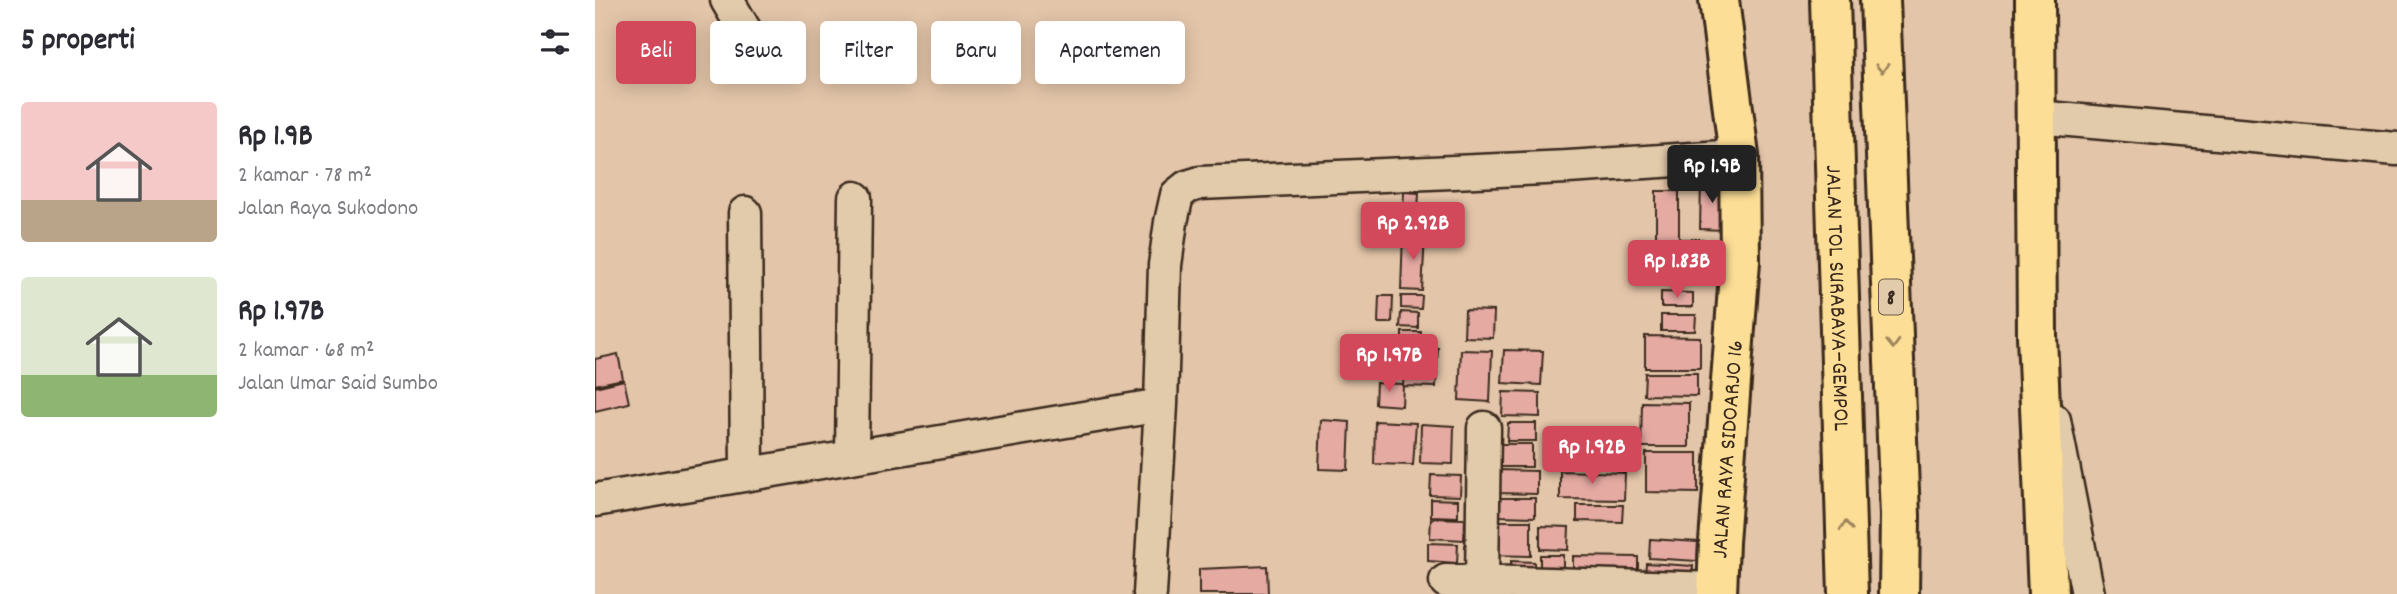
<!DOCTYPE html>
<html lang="id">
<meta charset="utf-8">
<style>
body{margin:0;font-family:Dekko,sans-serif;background:#f7f7f7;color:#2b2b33;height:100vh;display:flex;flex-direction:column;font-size:26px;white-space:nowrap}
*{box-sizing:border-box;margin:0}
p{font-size:23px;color:#7c7c81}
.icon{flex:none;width:38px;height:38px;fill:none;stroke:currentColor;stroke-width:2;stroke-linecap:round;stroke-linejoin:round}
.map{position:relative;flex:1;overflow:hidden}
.side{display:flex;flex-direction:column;background:#fff;width:595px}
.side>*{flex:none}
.banner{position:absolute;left:21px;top:21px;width:665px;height:63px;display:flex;gap:14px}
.price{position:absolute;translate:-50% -60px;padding:0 16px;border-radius:7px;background:#d1495b;color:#fff;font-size:23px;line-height:46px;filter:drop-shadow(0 2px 4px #0008)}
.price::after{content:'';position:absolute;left:50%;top:42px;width:21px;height:16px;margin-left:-10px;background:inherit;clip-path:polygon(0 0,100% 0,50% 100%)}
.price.active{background:#222;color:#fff}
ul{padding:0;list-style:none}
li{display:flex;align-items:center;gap:21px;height:175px;padding:0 21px}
li span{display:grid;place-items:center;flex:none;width:196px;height:140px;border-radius:7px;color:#555}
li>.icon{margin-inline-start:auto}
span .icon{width:84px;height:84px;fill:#fffc;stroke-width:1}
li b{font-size:30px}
h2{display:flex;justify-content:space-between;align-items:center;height:84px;padding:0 21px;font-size:30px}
.tag{padding:0 24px;border-radius:7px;background:#fff;box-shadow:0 4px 18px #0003;font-size:24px;line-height:63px}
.tag.active{background:#d1495b;color:#fff}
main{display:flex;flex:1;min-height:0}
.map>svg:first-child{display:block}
.building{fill:#e5aba3;stroke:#3b2a1e;stroke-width:2}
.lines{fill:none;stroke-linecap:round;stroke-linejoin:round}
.minor-casing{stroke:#3b2a1e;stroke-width:37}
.major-casing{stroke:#3b2a1e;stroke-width:44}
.highway-casing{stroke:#3b2a1e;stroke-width:44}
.minor{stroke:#e2cbab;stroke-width:32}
.major{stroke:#fdde96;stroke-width:38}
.highway{stroke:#fdde96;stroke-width:38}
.oneway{stroke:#9c845a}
.labels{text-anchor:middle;stroke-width:5;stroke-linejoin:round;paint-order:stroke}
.shield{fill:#e2cbab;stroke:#6d5a48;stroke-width:2}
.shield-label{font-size:21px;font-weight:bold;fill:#3b2a1e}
.street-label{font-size:23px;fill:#3b2a1e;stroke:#e2cbab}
</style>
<main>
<section class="side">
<h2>5 properti<svg class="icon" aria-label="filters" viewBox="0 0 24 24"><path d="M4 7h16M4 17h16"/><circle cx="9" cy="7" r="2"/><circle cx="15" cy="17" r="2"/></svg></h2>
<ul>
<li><span style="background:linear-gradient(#f6c9c9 70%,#b9a48a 0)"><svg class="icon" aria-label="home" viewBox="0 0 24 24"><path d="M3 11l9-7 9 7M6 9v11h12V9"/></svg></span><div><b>Rp 1.9B</b><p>2 kamar · 78 m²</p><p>Jalan Raya Sukodono</p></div></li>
<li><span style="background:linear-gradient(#dfe7d0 70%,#8fb573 0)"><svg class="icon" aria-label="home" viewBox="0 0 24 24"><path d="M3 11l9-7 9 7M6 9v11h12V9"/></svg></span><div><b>Rp 1.97B</b><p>2 kamar · 68 m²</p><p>Jalan Umar Said Sumbo</p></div></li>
</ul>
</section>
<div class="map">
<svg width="1802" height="594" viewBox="0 0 1802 594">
<rect width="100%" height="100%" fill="#e3c5a9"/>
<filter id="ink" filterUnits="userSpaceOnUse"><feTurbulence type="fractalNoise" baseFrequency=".0143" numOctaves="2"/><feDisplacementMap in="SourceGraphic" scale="14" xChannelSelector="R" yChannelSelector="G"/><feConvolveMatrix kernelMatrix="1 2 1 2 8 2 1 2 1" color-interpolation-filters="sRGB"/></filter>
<g filter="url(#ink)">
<!-- building -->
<path class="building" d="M1106,180h22v50l-23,-1z
M1061,191h23v48h24v21h-47z
M809,192l15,1 -2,35 -15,-1z
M808,234l22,1 -3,56 -21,-1z
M1052,263h45v22h-45z
M1066,292l32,1v14h-32z
M784,296h14l-1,27h-14z
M806,296h21l-1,13 -20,-1z
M870,310l29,1 -1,27 -29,-1z
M806,312l17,1v15l-18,-1z
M1066,315h35l-1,16h-34z
M807,332h19l-1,11h-18z
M1050,336l55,1v31h-55z
M803,346l40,2 -1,16 -39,-2z
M866,350l31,1 -2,51 -31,-2z
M909,350l39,1 -2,34 -39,-2z
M23,354l5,25 -28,6v-26z
M809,368l33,1 -1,18 -33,-1z
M1050,373h52v23l-53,-1z
M29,380l5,23 -34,8v-24z
M781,383l27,1 -1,22 -27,-2z
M908,392l37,1v24l-38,-1z
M1047,402l47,1v44h-48z
M726,420l29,2 -2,48 -29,-1z
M780,421l41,2 -3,42 -39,-1z
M913,423h28v18h-29z
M826,424l33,2 -1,38 -33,-1z
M906,444h31v23h-31z
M1051,453h52v40l-52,-1z
M904,470l38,1v23l-38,-1z
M965,471l65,2 -1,27 -64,-1z
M836,475l30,1 -1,20 -30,-1z
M905,498h35v19l-35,-1z
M836,499l27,1v17l-27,-1z
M982,505h46l-1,17 -45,-1z
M836,518l34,1 -1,21 -34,-2z
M893,521h43v35l-44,-1z
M945,526l29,1 -1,23 -28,-1z
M1055,539l48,3 -1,19 -48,-3z
M833,543l30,1 -1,19 -29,-2z
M945,555h23v25h-23z
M978,556l65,1v25l-65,-1z
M916,561l23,1v18h-23z
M1051,563l47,3 -1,16 -47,-3z
M672,566l1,28h-69v-25z"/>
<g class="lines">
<!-- minor casing -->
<g class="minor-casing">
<path id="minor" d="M132,0l27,46
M1441,117l361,32
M150,213l2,261
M1459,420l34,174
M257,457l3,-259
M0,500l566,-95
M851,581l272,8
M887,582l2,-154
M555,594l11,-189 4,-140 6,-43 6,-27 10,-8 13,-4 368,-16 171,-11"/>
</g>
<!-- major casing -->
<g class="major-casing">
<g id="major">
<path d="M1440,0l2,336 11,258"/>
<path id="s1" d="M1122,594l2,-52 21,-281 -1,-105 -20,-156"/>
</g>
</g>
<!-- highway casing -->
<g class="highway-casing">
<g id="highway">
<path id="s2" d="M1235,0l18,594"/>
<path d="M1285,0l20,516 -1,78"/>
</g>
</g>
<!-- minor -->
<use href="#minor" class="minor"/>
<!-- major -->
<use href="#major" class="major"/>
<!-- highway -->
<use href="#highway" class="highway"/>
</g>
<!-- one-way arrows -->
<defs><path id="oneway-chevron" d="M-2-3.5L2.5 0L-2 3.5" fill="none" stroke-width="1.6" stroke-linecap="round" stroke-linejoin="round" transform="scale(1.75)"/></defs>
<g class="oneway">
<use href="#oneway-chevron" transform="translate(1287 68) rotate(88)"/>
<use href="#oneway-chevron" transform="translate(1298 344) rotate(88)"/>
<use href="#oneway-chevron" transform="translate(1251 526) rotate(-92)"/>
</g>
</g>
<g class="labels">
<!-- shield labels -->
<rect class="shield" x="1284" y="279.5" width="24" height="35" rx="5"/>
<g class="shield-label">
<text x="1296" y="304">8</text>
</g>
<!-- street labels -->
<g class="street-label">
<text dy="8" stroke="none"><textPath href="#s2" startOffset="298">JALAN TOL SURABAYA–GEMPOL</textPath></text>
<text dy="8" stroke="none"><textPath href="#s1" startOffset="145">JALAN RAYA SIDOARJO 16</textPath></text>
</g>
</g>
</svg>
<b class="price active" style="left:1117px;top:205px">Rp 1.9B</b>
<b class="price" style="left:818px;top:262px">Rp 2.92B</b>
<b class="price" style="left:1082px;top:300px">Rp 1.83B</b>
<b class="price" style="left:794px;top:394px">Rp 1.97B</b>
<b class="price" style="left:997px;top:486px">Rp 1.92B</b>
<div class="banner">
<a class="tag active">Beli</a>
<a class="tag">Sewa</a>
<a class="tag">Filter</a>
<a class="tag">Baru</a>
<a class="tag">Apartemen</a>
</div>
</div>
</main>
